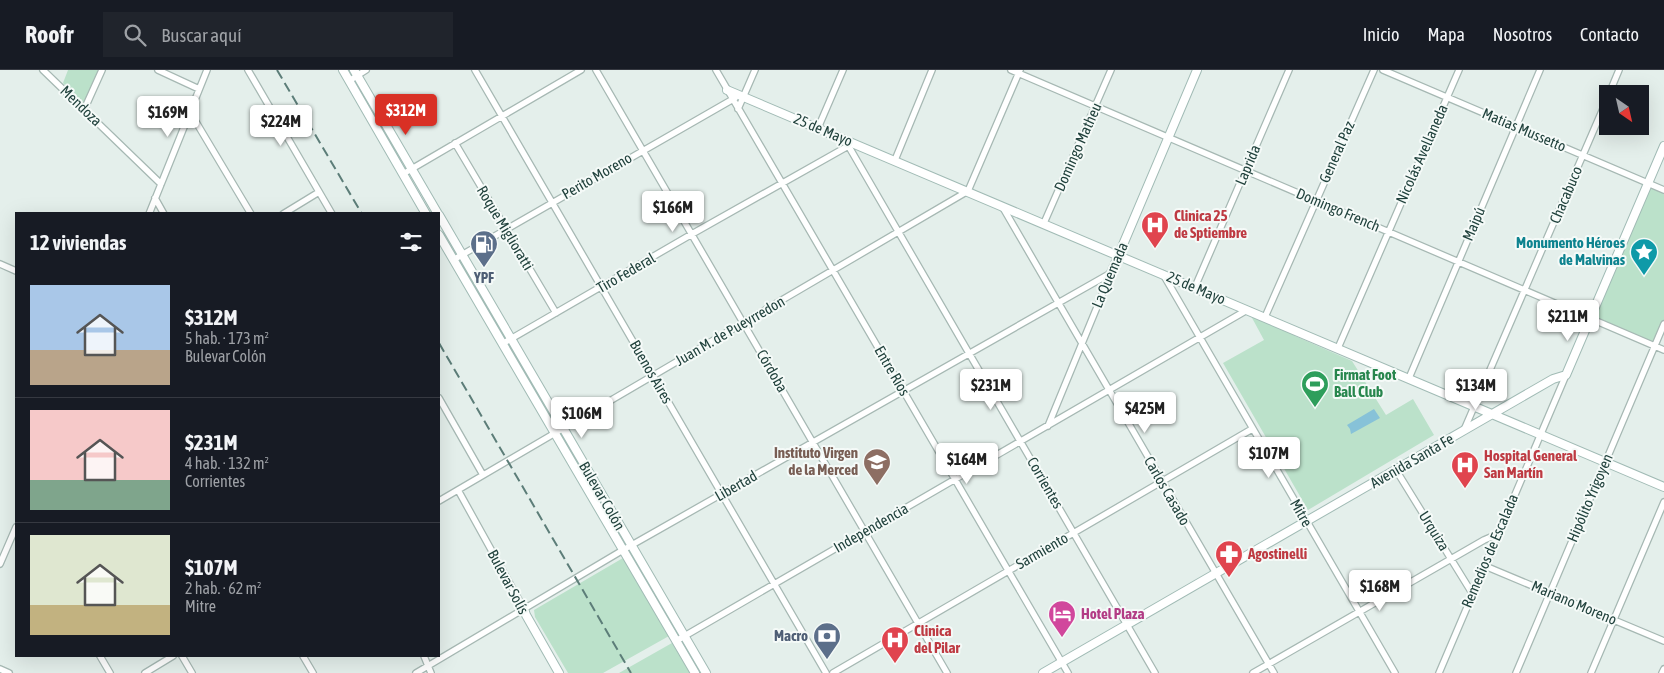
<!DOCTYPE html>
<html lang="es">
<meta charset="utf-8">
<style>
body{margin:0;font-family:"Asap Condensed",sans-serif;background:#20242c;color:#f1f3f6;height:100vh;display:flex;flex-direction:column;font-size:19px;white-space:nowrap}
*{box-sizing:border-box;margin:0}
p{font-size:16px;color:#9ea1a6}
.icon{flex:none;width:28px;height:28px;fill:none;stroke:currentColor;stroke-width:2;stroke-linecap:round;stroke-linejoin:round}
.map{position:relative;flex:1;overflow:hidden}
.panel{position:absolute;left:15px;top:142px;width:425px;height:445px;display:flex;flex-direction:column;background:#171b24;border-radius:0px;box-shadow:0 5px 20px #0002}
.panel>*{flex:none}
.needle{width:32px;rotate:146deg}
.fabs{position:absolute;left:1599px;top:15px;display:grid;gap:10px}
.fabs a{display:grid;place-items:center;width:50px;height:50px;border-radius:0px;background:#171b24;box-shadow:0 5px 20px #0002;font-size:25px}
.price{position:absolute;translate:-50% -42px;padding:0 11px;border-radius:5px;background:#fff;color:#222;font-size:16px;line-height:32px;filter:drop-shadow(0 1px 2px #0008)}
.price::after{content:'';position:absolute;left:50%;top:30px;width:15px;height:11px;margin-left:-8px;background:inherit;clip-path:polygon(0 0,100% 0,50% 100%)}
.price.on{background:#d93025;color:#fff}
ul{padding:0;list-style:none}
li{display:flex;align-items:center;gap:15px;height:125px;padding:0 15px}
li+li{border-top:1px solid #363941}
li span{display:grid;place-items:center;flex:none;width:140px;height:100px;border-radius:0px;color:#555}
li>.icon{margin-inline-start:auto}
span .icon{width:60px;height:60px;fill:#fffc;stroke-width:1}
li b{font-size:21px}
h2{display:flex;justify-content:space-between;align-items:center;height:60px;padding:0 15px;font-size:21px}
header{display:flex;align-items:center;gap:30px;box-sizing:border-box;height:70px;padding:0 25px;background:#171b24;border-bottom:1px solid #363941}
header strong{font-size:24px}
nav{display:flex;gap:28px;margin-inline-start:auto;font-size:18px}
.search{width:350px;height:45px;background:#20242c;display:flex;align-items:center;gap:12px;box-sizing:border-box;padding:0 18px;border-radius:0px;color:#9ea1a6;font-size:19px}
.map>svg:first-child{display:block}
.green{fill:#bbe1ca}
.water{fill:#87c2d8}
.lines{fill:none;stroke-linecap:round;stroke-linejoin:round}
.street-casing{stroke:#a6b8b3;stroke-width:8}
.secondary-casing{stroke:#a1bbb5;stroke-width:10}
.street{stroke:#fff;stroke-width:5.5}
.secondary{stroke:#fff;stroke-width:8}
.rail{stroke:#5c7d78;stroke-width:2;stroke-dasharray:10 5;stroke-linecap:butt}
.labels{text-anchor:middle;stroke-width:4;stroke-linejoin:round;paint-order:stroke}
.street-label{font-size:15px;fill:#21423d;stroke:#f5faf8}
.health-label{font-size:15px;font-weight:bold;fill:#be3a42;stroke:#f5faf8;text-anchor:start}
.culture-label{font-size:15px;font-weight:bold;fill:#0d838f;stroke:#f5faf8;text-anchor:end}
.service-label{font-size:15px;font-weight:bold;fill:#4e5e75;stroke:#f5faf8}
.leisure-label{font-size:15px;font-weight:bold;fill:#27864d;stroke:#f5faf8;text-anchor:start}
.education-label{font-size:15px;font-weight:bold;fill:#785e54;stroke:#f5faf8;text-anchor:end}
.hotel-label{font-size:15px;font-weight:bold;fill:#b23c85;stroke:#f5faf8;text-anchor:start}
</style>
<header>
<strong>Roofr</strong>
<div class="search"><svg class="icon" aria-label="search" viewBox="0 0 24 24"><circle cx="10" cy="10" r="6"/><path d="M15 15l6 6"/></svg>Buscar aquí</div>
<nav><a>Inicio</a><a>Mapa</a><a>Nosotros</a><a>Contacto</a></nav>
</header>
<div class="map">
<svg width="1664" height="603" viewBox="0 0 1664 603">
<rect width="100%" height="100%" fill="#e4efeb"/>
<!-- green -->
<path class="green" d="M68,0h30l-15,35 -20,-22z
M1648,113l16,7v134l-9,22 -65,-28z
M1251,246l37,16 4,-2 3,6 57,25 34,54 27,-16 21,36 -126,75 -85,-147 41,-23z
M623,488l46,78 -66,37h-35l-33,-56 -1,-7z
M672,573l18,30h-71z"/>
<!-- water -->
<path class="water" d="M1374,339l6,9 -29,16 -1,-5 -3,-4z"/>
<g class="lines">
<!-- street casing -->
<g class="street-casing">
<path id="street" d="M43,0l118,114
M158,0l41,19
M248,0l84,144
M475,0l351,603
M596,0l351,603
M716,0l352,603
M1011,0l653,280
M1383,0l281,120
M349,11l17,-11
M1609,24l10,-24
M738,39l17,-39
M84,40l18,-40
M190,42l61,102
M818,58l25,-58
M845,70l310,533
M455,73l101,170
M895,90l37,-90
M403,104l178,-104
M155,128l9,16
M1002,136l272,467
M149,144l58,-144
M283,144l36,-22
M1044,153l67,-153
M453,190l282,-162
M0,194l16,7
M1163,204l232,399
M1195,217l94,-217
M1265,247l109,-247
M502,274l190,-110 158,-89
M1338,278l121,-278
M1409,308l131,-308
M439,328l44,77
M1048,356l63,-153
M1464,360l144,-333
M1396,400l76,123
M458,420l66,119
M439,431l529,-310 52,-121
M0,494l16,-37
M1485,496l179,75
M676,571l571,-331
M100,586l10,17
M182,586l10,17
M303,586l10,17
M424,586l7,17
M0,599l9,4
M145,603l28,-17
M416,603l207,-123 488,-277
M833,603l419,-244
M1253,603l231,-133 14,-6
M1439,603l127,-298
M1516,603l148,-349
M1591,603l73,-171
M1662,603l2,-4"/>
</g>
<!-- secondary casing -->
<g class="secondary-casing">
<path id="secondary" d="M343,0l83,144
M354,0l84,144
M727,20l937,397
M439,145l267,458
M439,165l256,438
M1111,203l86,-203
M524,539l2,6 33,58
M1043,603l510,-294 13,-4 98,-229"/>
</g>
<!-- street -->
<use href="#street" class="street"/>
<!-- secondary -->
<use href="#secondary" class="secondary"/>
<!-- rail -->
<path class="rail" d="M277,0l85,144
M439,273l192,330"/>
</g>
<!-- icons -->
<defs>
<g id="hospital-pin" transform="scale(1.4375)"><path d="M0 17L-7.5 6A9.5 9.5 0 1 1 7.5 6Z" fill="#e0444e" stroke="#f5faf8"/><path d="M-5-5h3v3.5h4V-5h3V5h-3V1.5h-4V5h-3Z" fill="#fff"/></g>
<g id="fuel-pin" transform="scale(1.4375)"><path d="M0 17L-7.5 6A9.5 9.5 0 1 1 7.5 6Z" fill="#5c6f8a" stroke="#f5faf8"/><path d="M-5.5-6h7V0h2V4h1.3V-2.5L3-4.5l.8-.8L6-3V5H2.5V1h-1V6h-7ZM-4.2-4.7v3.2H.2V-4.7Z" fill="#fff"/></g>
<g id="sight-pin" transform="scale(1.4375)"><path d="M0 17L-7.5 6A9.5 9.5 0 1 1 7.5 6Z" fill="#0f9aa8" stroke="#f5faf8"/><path d="M0-6L1.8-2.2L6-1.7L2.9 1.2L3.7 5.4L0 3.3L-3.7 5.4L-2.9 1.2L-6-1.7L-1.8-2.2Z" fill="#fff"/></g>
<g id="stadium-pin" transform="scale(1.4375)"><path d="M0 17L-7.5 6A9.5 9.5 0 1 1 7.5 6Z" fill="#2e9e5b" stroke="#f5faf8"/><path d="M0-5a6.5 5 0 1 0 0 10a6.5 5 0 1 0 0-10ZM-3.5-1.8h7v3.6h-7Z" fill="#fff"/></g>
<g id="school-pin" transform="scale(1.4375)"><path d="M0 17L-7.5 6A9.5 9.5 0 1 1 7.5 6Z" fill="#8d6e63" stroke="#f5faf8"/><path d="M0-5L7-2L0 1L-7-2ZM-4 1L0 2.5L4 1V4Q0 6-4 4Z" fill="#fff"/></g>
<g id="pharmacy-pin" transform="scale(1.4375)"><path d="M0 17L-7.5 6A9.5 9.5 0 1 1 7.5 6Z" fill="#e0444e" stroke="#f5faf8"/><path d="M-2-6h4v4h4v4h-4v4h-4v-4h-4v-4h4Z" fill="#fff"/></g>
<g id="hotel-pin" transform="scale(1.4375)"><path d="M0 17L-7.5 6A9.5 9.5 0 1 1 7.5 6Z" fill="#d1479c" stroke="#f5faf8"/><path d="M-6-4.5h1.5V1H6V5H4.5V3h-9V5H-6ZM-4 0a1.8 1.8 0 1 1 3.6 0ZM.5 0V-2.5h3Q6-2.5 6 0Z" fill="#fff"/></g>
<g id="bank-pin" transform="scale(1.4375)"><path d="M0 17L-7.5 6A9.5 9.5 0 1 1 7.5 6Z" fill="#5c6f8a" stroke="#f5faf8"/><path d="M-6-4H6V4H-6ZM0-2.3a2.3 2.3 0 1 0 0 4.6a2.3 2.3 0 1 0 0-4.6Z" fill="#fff"/></g>
</defs>
<g fill-rule="evenodd">
<use href="#hospital-pin" x="1155" y="155"/>
<use href="#fuel-pin" x="484" y="174"/>
<use href="#sight-pin" x="1644" y="182"/>
<use href="#stadium-pin" x="1315" y="314"/>
<use href="#school-pin" x="877" y="392"/>
<use href="#hospital-pin" x="1465" y="395"/>
<use href="#pharmacy-pin" x="1229" y="484"/>
<use href="#hotel-pin" x="1062" y="544"/>
<use href="#bank-pin" x="827" y="566"/>
<use href="#hospital-pin" x="895" y="570"/>
</g>
<g class="labels">
<!-- street labels -->
<g class="street-label">
<text transform="translate(81 36) rotate(44)" y="5">Mendoza</text>
<text transform="translate(823 60) rotate(23)" y="5">25 de Mayo</text>
<text transform="translate(1524 60) rotate(23)" y="5">Matias Mussetto</text>
<text transform="translate(1078 77) rotate(-66)" y="5">Domingo Matheu</text>
<text transform="translate(1337 82) rotate(-66)" y="5">General Paz</text>
<text transform="translate(1422 84) rotate(-66)" y="5">Nicolás Avellaneda</text>
<text transform="translate(1248 95) rotate(-67)" y="5">Laprida</text>
<text transform="translate(597 106) rotate(-30)" y="5">Perito Moreno</text>
<text transform="translate(1566 125) rotate(-67)" y="5">Chacabuco</text>
<text transform="translate(1338 140) rotate(23)" y="5">Domingo French</text>
<text transform="translate(1474 154) rotate(-67)" y="5">Maipú</text>
<text transform="translate(505 158) rotate(59)" y="5">Roque Miglioratti</text>
<text transform="translate(626 203) rotate(-30)" y="5">Tiro Federal</text>
<text transform="translate(1110 205) rotate(-67)" y="5">La Quemada</text>
<text transform="translate(1196 218) rotate(23)" y="5">25 de Mayo</text>
<text transform="translate(730 261) rotate(-30)" y="5">Juan M. de Pueyrredon</text>
<text transform="translate(772 301) rotate(60)" y="5">Córdoba</text>
<text transform="translate(892 301) rotate(60)" y="5">Entre Ríos</text>
<text transform="translate(651 302) rotate(60)" y="5">Buenos Aires</text>
<text transform="translate(1412 391) rotate(-30)" y="5">Avenida Santa Fe</text>
<text transform="translate(1045 413) rotate(60)" y="5">Corrientes</text>
<text transform="translate(736 416) rotate(-30)" y="5">Libertad</text>
<text transform="translate(1167 421) rotate(60)" y="5">Carlos Casado</text>
<text transform="translate(602 426) rotate(60)" y="5">Bulevar Colón</text>
<text transform="translate(1590 428) rotate(-67)" y="5">Hipólito Yrigoyen</text>
<text transform="translate(1301 443) rotate(60)" y="5">Mitre</text>
<text transform="translate(871 458) rotate(-30)" y="5">Independencia</text>
<text transform="translate(1434 461) rotate(58)" y="5">Urquiza</text>
<text transform="translate(1042 481) rotate(-30)" y="5">Sarmiento</text>
<text transform="translate(1490 481) rotate(-67)" y="5">Remedios de Escalada</text>
<text transform="translate(508 512) rotate(62)" y="5">Bulevar Solís</text>
<text transform="translate(1574 533) rotate(23)" y="5">Mariano Moreno</text>
</g>
<!-- health labels -->
<g class="health-label">
<text x="1174" y="151">Clinica 25<tspan x="1174" dy="17">de Sptiembre</tspan></text>
<text x="1484" y="391">Hospital General<tspan x="1484" dy="17">San Martín</tspan></text>
<text x="1248" y="489">Agostinelli</text>
<text x="914" y="566">Clinica<tspan x="914" dy="17">del Pilar</tspan></text>
</g>
<!-- culture labels -->
<g class="culture-label">
<text x="1625" y="178">Monumento Héroes<tspan x="1625" dy="17">de Malvinas</tspan></text>
</g>
<!-- service labels -->
<g class="service-label">
<text x="484" y="213">YPF</text>
<text x="808" y="571" text-anchor="end">Macro</text>
</g>
<!-- leisure labels -->
<g class="leisure-label">
<text x="1334" y="310">Firmat Foot<tspan x="1334" dy="17">Ball Club</tspan></text>
</g>
<!-- education labels -->
<g class="education-label">
<text x="858" y="388">Instituto Virgen<tspan x="858" dy="17">de la Merced</tspan></text>
</g>
<!-- hotel labels -->
<g class="hotel-label">
<text x="1081" y="549">Hotel Plaza</text>
</g>
</g>
</svg>
<div class="fabs">
<a><svg class="needle" viewBox="-14 -14 28 28"><path d="M0-13l5 13h-10z" fill="#e53935"/><path d="M0 13l5-13h-10z" fill="#9ea1a6"/></svg></a>
</div>
<b class="price on" style="left:406px;top:66px">$312M</b>
<b class="price" style="left:168px;top:68px">$169M</b>
<b class="price" style="left:281px;top:77px">$224M</b>
<b class="price" style="left:673px;top:163px">$166M</b>
<b class="price" style="left:1568px;top:272px">$211M</b>
<b class="price" style="left:991px;top:341px">$231M</b>
<b class="price" style="left:1476px;top:341px">$134M</b>
<b class="price" style="left:1145px;top:364px">$425M</b>
<b class="price" style="left:582px;top:369px">$106M</b>
<b class="price" style="left:1269px;top:409px">$107M</b>
<b class="price" style="left:967px;top:415px">$164M</b>
<b class="price" style="left:1380px;top:542px">$168M</b>
<section class="panel">
<h2>12 viviendas<svg class="icon" aria-label="filters" viewBox="0 0 24 24"><path d="M4 7h16M4 17h16"/><circle cx="9" cy="7" r="2"/><circle cx="15" cy="17" r="2"/></svg></h2>
<ul>
<li><span style="background:linear-gradient(#a9c7e8 65%,#b9a48a 0)"><svg class="icon" aria-label="home" viewBox="0 0 24 24"><path d="M3 11l9-7 9 7M6 9v11h12V9"/></svg></span><div><b>$312M</b><p>5 hab. · 173 m²</p><p>Bulevar Colón</p></div></li>
<li><span style="background:linear-gradient(#f6c9c9 70%,#7fa58c 0)"><svg class="icon" aria-label="home" viewBox="0 0 24 24"><path d="M3 11l9-7 9 7M6 9v11h12V9"/></svg></span><div><b>$231M</b><p>4 hab. · 132 m²</p><p>Corrientes</p></div></li>
<li><span style="background:linear-gradient(#dfe7d0 70%,#c2b280 0)"><svg class="icon" aria-label="home" viewBox="0 0 24 24"><path d="M3 11l9-7 9 7M6 9v11h12V9"/></svg></span><div><b>$107M</b><p>2 hab. · 62 m²</p><p>Mitre</p></div></li>
</ul>
</section>
</div>
